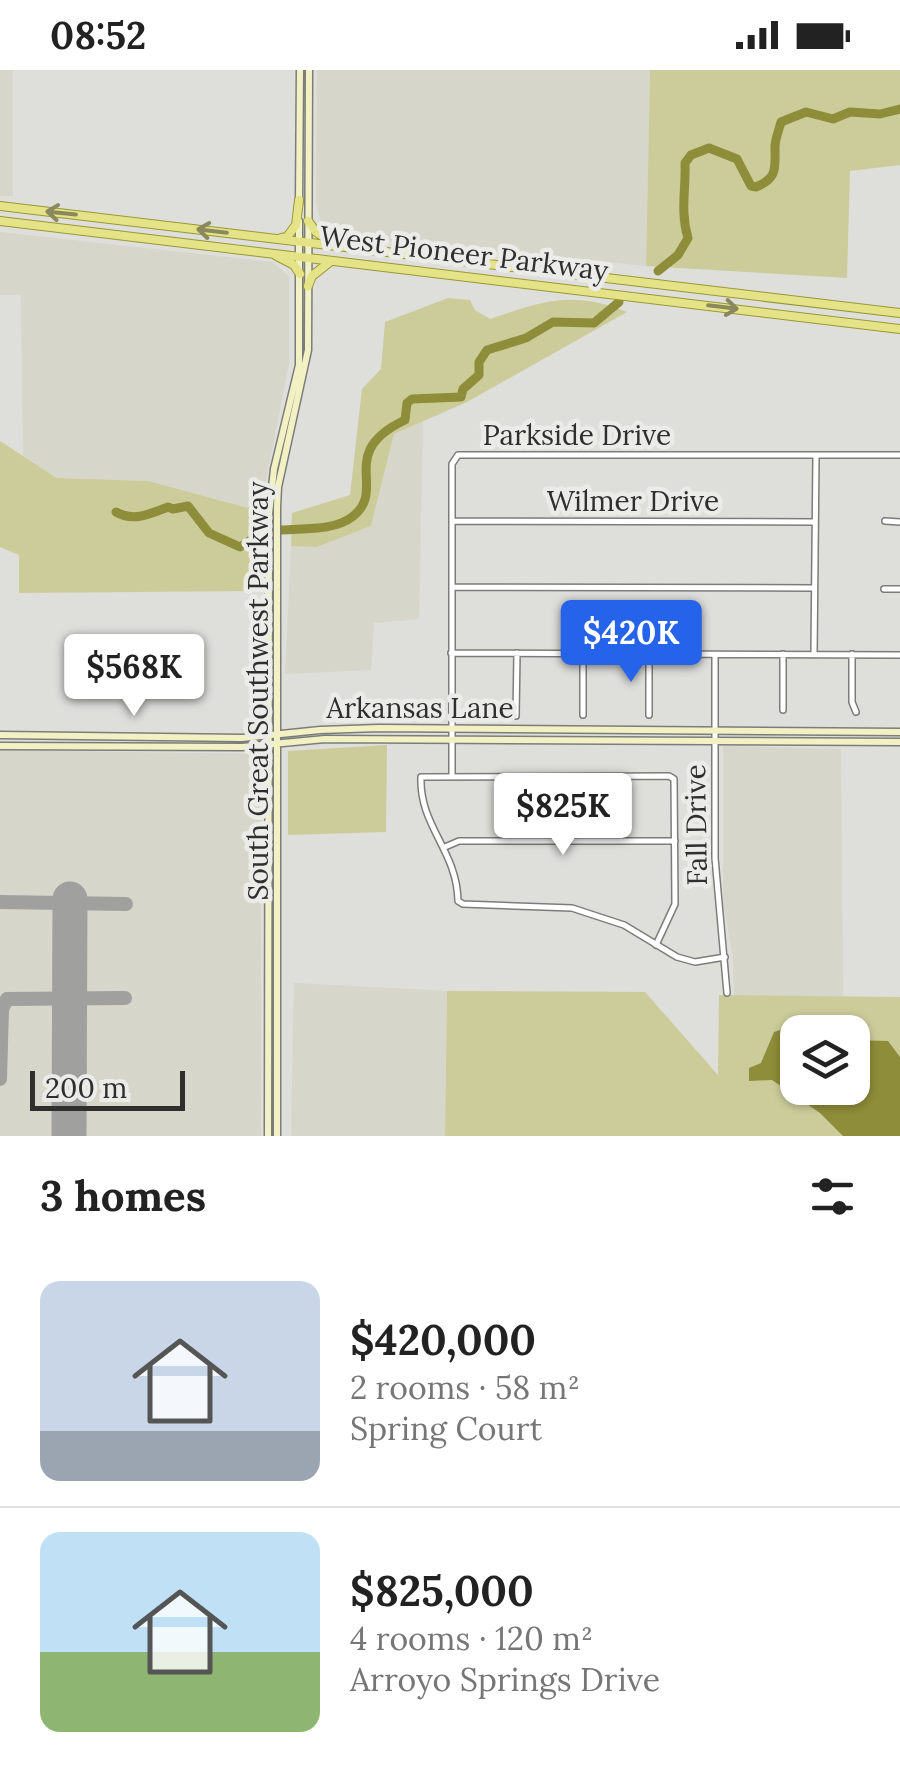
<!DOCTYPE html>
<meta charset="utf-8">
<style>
body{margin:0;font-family:Lora,serif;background:#f2f2f2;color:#222;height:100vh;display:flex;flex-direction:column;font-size:38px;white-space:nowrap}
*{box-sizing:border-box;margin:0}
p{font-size:32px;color:#767676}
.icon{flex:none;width:55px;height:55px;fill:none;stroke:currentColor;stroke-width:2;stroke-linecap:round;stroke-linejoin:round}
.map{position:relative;height:1066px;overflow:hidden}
.details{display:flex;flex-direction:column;background:#fff;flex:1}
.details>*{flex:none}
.tools{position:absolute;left:780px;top:945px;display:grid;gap:20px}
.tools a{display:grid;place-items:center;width:90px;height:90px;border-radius:20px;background:#fff;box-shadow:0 2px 8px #0004;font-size:50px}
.scale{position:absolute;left:30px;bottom:25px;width:155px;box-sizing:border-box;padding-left:10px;border:5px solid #2f2f2e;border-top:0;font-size:28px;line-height:35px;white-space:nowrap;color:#2f2f2e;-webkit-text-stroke:8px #ebebe8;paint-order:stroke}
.price{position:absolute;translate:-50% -85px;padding:0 22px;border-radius:10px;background:#fff;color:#222;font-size:32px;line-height:65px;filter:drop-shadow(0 2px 5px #0008)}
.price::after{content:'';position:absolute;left:50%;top:60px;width:30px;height:22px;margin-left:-15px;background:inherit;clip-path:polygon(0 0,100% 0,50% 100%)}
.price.on{background:#2563eb;color:#fff}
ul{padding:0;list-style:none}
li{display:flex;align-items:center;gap:30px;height:250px;padding:0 40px}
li+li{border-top:2px solid #e0e0e0}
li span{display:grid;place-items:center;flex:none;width:280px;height:200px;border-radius:20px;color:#555}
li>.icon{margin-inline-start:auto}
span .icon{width:120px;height:120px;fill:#fffc;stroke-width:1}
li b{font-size:42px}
h2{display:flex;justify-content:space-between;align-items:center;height:120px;padding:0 40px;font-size:42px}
.status{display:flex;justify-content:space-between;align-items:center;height:70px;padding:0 50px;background:#fff;direction:ltr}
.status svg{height:28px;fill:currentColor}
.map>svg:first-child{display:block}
.built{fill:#d6d6cb}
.green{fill:#cccc9b;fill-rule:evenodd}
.water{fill:#8e8d39}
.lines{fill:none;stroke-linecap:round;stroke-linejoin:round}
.river{stroke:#8e8d39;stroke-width:9}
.taxiway{stroke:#a0a09e;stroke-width:14}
.runway{stroke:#a0a09e;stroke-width:35}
.street-casing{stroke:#7c7d7a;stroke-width:8}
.secondary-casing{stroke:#7c7d7a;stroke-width:9}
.primary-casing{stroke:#9a9835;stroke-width:10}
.street{stroke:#fff;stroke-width:5}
.secondary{stroke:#f2f1c4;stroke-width:6}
.primary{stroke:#e5e388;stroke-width:8}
.oneway{stroke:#8a895b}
.labels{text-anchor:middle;stroke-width:9;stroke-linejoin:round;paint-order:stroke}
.street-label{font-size:28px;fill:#2f2f2e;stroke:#ebebe8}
</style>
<div class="status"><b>08:52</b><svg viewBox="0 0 49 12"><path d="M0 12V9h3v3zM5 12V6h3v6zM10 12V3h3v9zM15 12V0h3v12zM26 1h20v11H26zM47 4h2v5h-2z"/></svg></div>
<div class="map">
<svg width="900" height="1066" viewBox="0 0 900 1066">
<rect width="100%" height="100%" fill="#dededb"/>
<!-- built -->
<path class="built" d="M0,0h13v126h-13z
M317,0h333l-4,196 -302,-29 -22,-8 -6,-27z
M0,162l272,30 17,14v88l-29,147 -112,-30 -91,-3 -34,-23 -2,-160h-21z
M423,351l-4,198 -45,4 -3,47 -86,4 6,-128 26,1 54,-21 23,-92z
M723,676l118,3 2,247h-109l-1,-40 -10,-53z
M0,680l261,4v382h-261z
M294,913l153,8 -2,145h-154z"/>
<!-- green -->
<path class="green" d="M650,0h250v95l-50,6 -3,107 -201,-12z
M448,228l22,2 5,10 15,9c53,-18 82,-29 137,-7l-160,90 -73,32 -23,92 -54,21 -26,-1 1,-33 58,-18 12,-106 19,-20 4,-47z
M0,371l57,37 91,3 112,30 2,80 -243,2v-38l-19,-8z
M387,675l-1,87 -98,3v-84z
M447,921l198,1 73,83 1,-80 181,2v139h-455zM798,962h54v56h-54z"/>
<!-- water -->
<path class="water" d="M805,952l19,10h-26v56h54l1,-48 35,1 12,16v79h-57l-23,-23 -48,-33 -23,1v-13l12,-5 13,-31z"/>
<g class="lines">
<!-- river -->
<path class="river" d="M658,201l20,-16 10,-17c-8,-27 -2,-48 -3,-75l6,-8 18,-7 28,11 14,27 5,1c22,-9 19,-19 19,-40 0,-8 4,-17 6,-25l25,-10 27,7 17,-7 30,2 20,-5
M116,442c17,10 34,2 52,-5l5,2 15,-3 21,27 31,14 23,-15
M281,460c21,-2 53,1 71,-13 37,-28 -17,-64 53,-97l2,-17 5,-4 49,-2 2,-8 16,-14v-13l8,-12 39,-12 27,-16 41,1 25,-21"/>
<!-- taxiway -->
<path class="taxiway" d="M0,832l126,2
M0,1009l2,-70 5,-10 118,-1"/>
<!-- runway -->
<path class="runway" d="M69,1066l1,-237"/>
<!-- street casing -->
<g class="street-casing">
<path id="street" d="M453,451l361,1
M885,451l15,1
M453,517l361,1
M884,519h16
M451,583l449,2
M583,584v61
M649,584v61
M783,584v56
M814,584l2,-199
M852,584v48l4,10
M715,585v203l12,135
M516,646l1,-63
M452,706v-312l6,-9h442
M445,777l14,-6h216
M656,875l19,-41 -1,-125 -5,-3 -248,1c-2,49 36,73 37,124l5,3 109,4 52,17 53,32 18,5 30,-5"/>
</g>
<!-- secondary casing -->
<g class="secondary-casing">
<path id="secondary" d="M299,134l1,-134
M0,665l242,3 78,-8 59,-2 521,4
M0,676l242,1 83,-8 575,3
M268,1066l1,-622 5,-45 25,-104v-144
M277,1066v-629l1,-20 30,-137 1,-280"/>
</g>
<!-- primary casing -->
<g class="primary-casing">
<path id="primary" d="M0,136l900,107
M0,151l900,108
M308,151l8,11 24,15
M281,168l6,-1 9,-12 3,-25
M275,185l19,10 6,9
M308,216l4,-10 19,-15"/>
</g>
<!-- street -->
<use href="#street" class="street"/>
<!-- secondary -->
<use href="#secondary" class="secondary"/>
<!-- primary -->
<use href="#primary" class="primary"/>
</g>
<!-- one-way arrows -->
<defs><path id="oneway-shaft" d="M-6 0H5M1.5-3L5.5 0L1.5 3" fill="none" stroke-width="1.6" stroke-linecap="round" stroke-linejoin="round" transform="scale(2.5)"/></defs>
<g class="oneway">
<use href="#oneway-shaft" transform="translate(61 143) rotate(-174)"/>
<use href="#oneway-shaft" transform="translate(212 161) rotate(-173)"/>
<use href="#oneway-shaft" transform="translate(723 237) rotate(7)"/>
</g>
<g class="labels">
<!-- street labels -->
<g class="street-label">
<text transform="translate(464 183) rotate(7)" y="10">West Pioneer Parkway</text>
<text x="577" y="375">Parkside Drive</text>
<text x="633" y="441">Wilmer Drive</text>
<text transform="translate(258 621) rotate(-90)" y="10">South Great Southwest Parkway</text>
<text x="420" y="648">Arkansas Lane</text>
<text transform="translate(696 755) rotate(-91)" y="10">Fall Drive</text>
</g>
</g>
</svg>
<div class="tools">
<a><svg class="icon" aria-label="layers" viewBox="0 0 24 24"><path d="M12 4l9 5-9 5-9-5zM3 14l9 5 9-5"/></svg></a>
</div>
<div class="scale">200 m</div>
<b class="price on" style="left:631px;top:615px">$420K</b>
<b class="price" style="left:134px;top:649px">$568K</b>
<b class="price" style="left:563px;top:788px">$825K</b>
</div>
<section class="details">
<h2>3 homes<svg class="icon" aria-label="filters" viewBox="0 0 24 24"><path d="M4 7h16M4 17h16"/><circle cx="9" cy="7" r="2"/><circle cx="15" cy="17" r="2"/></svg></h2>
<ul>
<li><span style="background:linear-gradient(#c9d6e8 75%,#9aa5b1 0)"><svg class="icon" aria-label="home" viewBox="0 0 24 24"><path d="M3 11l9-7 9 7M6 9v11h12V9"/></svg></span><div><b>$420,000</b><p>2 rooms · 58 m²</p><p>Spring Court</p></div></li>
<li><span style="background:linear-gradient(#bfe0f5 60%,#8fb573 0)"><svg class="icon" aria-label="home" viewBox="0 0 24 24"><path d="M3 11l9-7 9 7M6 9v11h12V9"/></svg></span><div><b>$825,000</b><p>4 rooms · 120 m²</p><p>Arroyo Springs Drive</p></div></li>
</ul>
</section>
